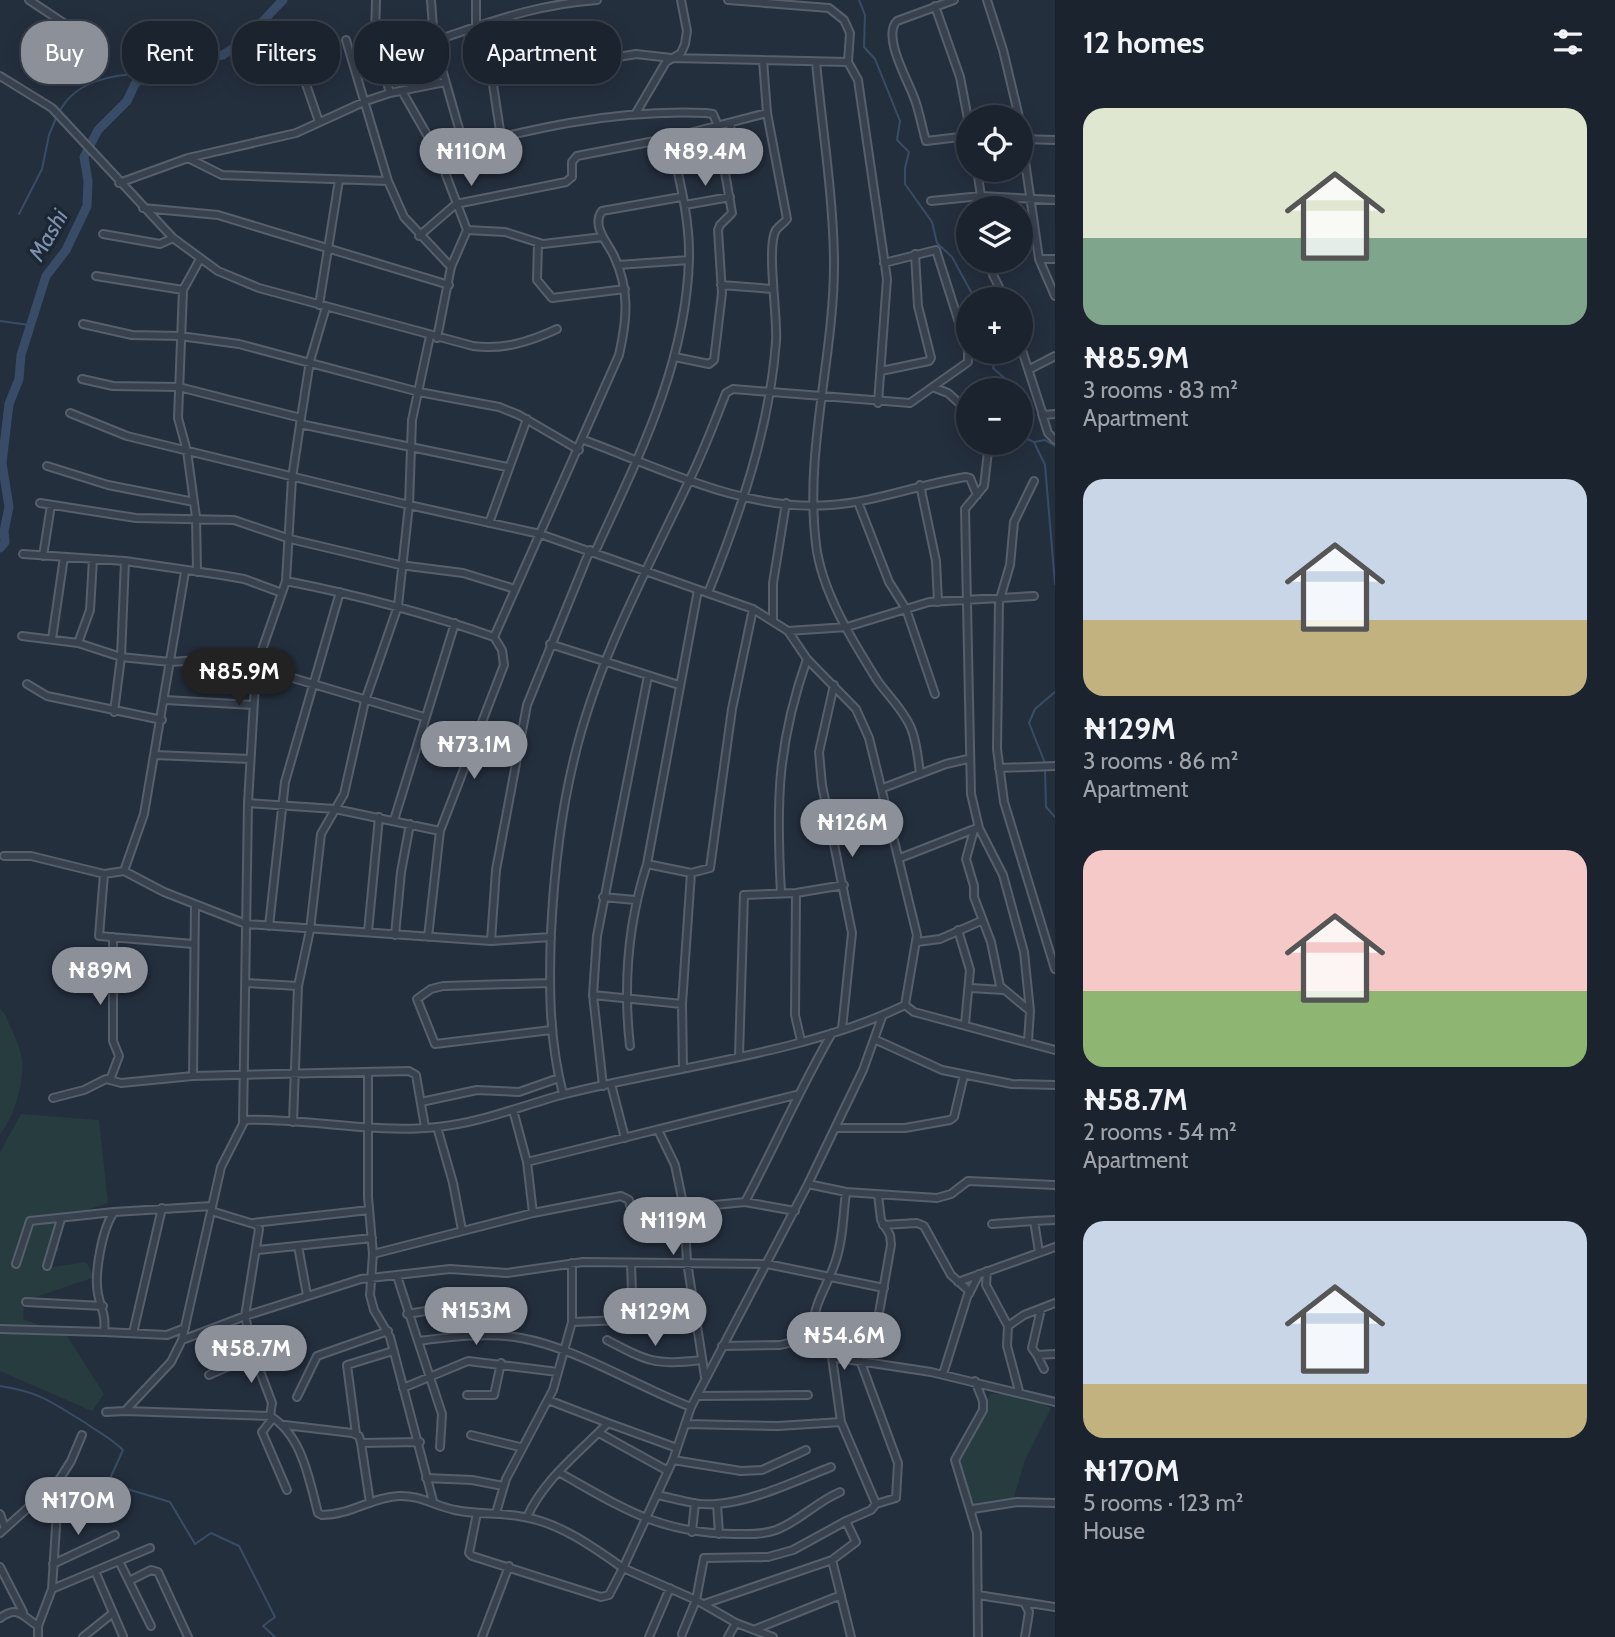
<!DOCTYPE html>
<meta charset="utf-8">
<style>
body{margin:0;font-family:Cabin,sans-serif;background:#242b36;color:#f1f3f6;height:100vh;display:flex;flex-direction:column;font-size:26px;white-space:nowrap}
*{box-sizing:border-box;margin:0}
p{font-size:23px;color:#a0a4aa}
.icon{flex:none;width:38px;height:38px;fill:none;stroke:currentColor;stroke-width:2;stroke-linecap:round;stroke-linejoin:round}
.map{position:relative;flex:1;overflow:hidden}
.side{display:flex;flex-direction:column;background:#1b232e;width:560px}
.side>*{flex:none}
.banner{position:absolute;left:21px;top:21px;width:665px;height:63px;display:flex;gap:14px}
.fabs{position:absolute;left:956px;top:105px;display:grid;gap:14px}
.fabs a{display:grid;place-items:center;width:77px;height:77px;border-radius:50%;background:#1b232e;box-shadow:0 4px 18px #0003,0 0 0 2px #39404a;font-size:35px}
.price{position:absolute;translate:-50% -60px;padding:0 16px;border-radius:24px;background:#8c9099;color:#fff;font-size:23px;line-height:46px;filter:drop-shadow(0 2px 4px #0008)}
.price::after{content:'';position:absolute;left:50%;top:42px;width:21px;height:16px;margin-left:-10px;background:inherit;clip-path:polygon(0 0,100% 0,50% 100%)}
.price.current{background:#222;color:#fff}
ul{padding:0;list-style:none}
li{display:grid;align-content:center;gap:14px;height:371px;padding:0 28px}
li span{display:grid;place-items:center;height:217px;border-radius:21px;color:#555}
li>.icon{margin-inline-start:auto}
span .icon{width:126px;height:126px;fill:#fffc;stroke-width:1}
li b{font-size:30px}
h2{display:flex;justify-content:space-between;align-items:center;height:84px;padding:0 28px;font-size:30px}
.chip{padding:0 24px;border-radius:28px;background:#1b232e;box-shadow:0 4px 18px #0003,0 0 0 2px #39404a;font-size:24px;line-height:63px}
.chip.current{background:#8c9099;color:#fff}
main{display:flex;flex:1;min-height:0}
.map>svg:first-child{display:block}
.green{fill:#263c3f}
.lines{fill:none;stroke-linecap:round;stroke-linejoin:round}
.stream{stroke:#394c67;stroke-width:2}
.river{stroke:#394c67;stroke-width:9}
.minor-casing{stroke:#565f6c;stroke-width:10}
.minor{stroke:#38414e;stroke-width:6}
.labels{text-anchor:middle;stroke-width:7;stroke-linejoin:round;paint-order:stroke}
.water-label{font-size:23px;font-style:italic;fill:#7c92b1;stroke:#1d2633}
</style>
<main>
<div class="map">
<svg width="1055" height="1637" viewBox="0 0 1055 1637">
<rect width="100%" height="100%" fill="#242f3e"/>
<!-- green -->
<path class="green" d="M0,1009l5,5c5,14 16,32 17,47 2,22 -8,57 -22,73z
M21,1114l78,6 9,83 -51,17 2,30 -19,19 46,-7 9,15 -71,24 -1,18 44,17 37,58 -12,17 -92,-40v-219z
M990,1394h34l27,14 -26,52 -12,40 -40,8 -17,-46z"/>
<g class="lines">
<!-- stream -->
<path class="stream" d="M859,0l6,15 -1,32 11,12 25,62 -3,19 12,12 -4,16v16l27,38 5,21 15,14 23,42
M59,113c14,-32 57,-40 88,-39
M19,214l23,-45 7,-34 7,-17
M0,321l29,4
M997,390l13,-7 -17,-15 5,-16
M1020,436l14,6 11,23 10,119
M1034,442l11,-2 10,6
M1045,763l-16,-40 6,-14 20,-17
M1045,769l1,38 9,10
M0,1386c40,6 51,16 84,36 14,10 27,16 39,28l-15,33 62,19 25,42 16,-11 28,13 36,71 -12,9 12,11"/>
<!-- river -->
<path class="river" d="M0,548l5,-6 -1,-11 5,-24 -7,-44 7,-59 10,-25 2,-24 25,-79 20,-26 21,-44 1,-25 -4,-24 14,-27 29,-29 8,-17 12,-10 33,-12 43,-7 21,-14 39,-41"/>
<!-- minor casing -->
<g class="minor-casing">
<path id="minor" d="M29,0l62,41
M376,0l-1,40 15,53
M431,0l3,41 30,105
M476,0v27l16,51 9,59
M728,0l101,8 15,12 6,13 -2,29 10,18 29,199 -9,124
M954,0l-57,21c-16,16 14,64 19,82 4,12 6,25 10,38l42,-5
M987,0l16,50 16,67
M935,6l25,71 8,42
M346,40l42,141 16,36 47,50
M434,41c60,-20 99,-36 163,-41
M295,52l24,70
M816,62c6,65 17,132 18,197 1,96 -30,190 -18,286 6,47 36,95 61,135 11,16 26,29 34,48 6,15 7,30 9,46
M0,76l52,32 121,130 45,33 41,17 214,58c30,4 56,-4 84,-17
M492,78l144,-24 35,4 177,4
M402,91l36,63 29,76 -16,37 -14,71
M636,113l30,-51 15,-9 4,-9 2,-13 -6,-31
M1020,126l19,133 16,37
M1022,139l33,1
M438,154c89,-25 176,-45 268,-41l7,1 5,12
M188,158l34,17 166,6
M977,170l4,26 74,4
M119,183l69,-25 108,-25 70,-32 24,-8 55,-11
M931,201l50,-5 3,12
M685,205l45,-8
M143,208l75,7 231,70
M467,230l38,2 38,12 60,-7
M103,234l57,10 13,-6
M419,236l37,-32 110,-22 6,-5v-15l5,-6 93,-18 97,-25
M538,243l-1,37 15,18 73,-9
M1039,259h16
M992,261l1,14 12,24
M884,263l52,-13 32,101
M618,265l71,-5
M96,276l87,14
M721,285l52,4
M319,305l20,-125
M83,324l49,11 48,1 59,8 180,48 80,15 20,8 60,35
M430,336l-18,84 -3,85 131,29 213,75 35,22 19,28 49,50 13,29 48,197 -12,70 9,7 141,38
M1020,344l22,68 3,3 10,-1
M675,357l34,7 5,-4 8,-67 -4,-63 2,-5 12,-12 -10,-58 10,-33
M1030,369l25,-13
M881,371l48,-10 2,-3 -13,-52 -3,-52
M82,379l31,7 66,1 122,31
M935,388l13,5 20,18
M70,413l57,23 282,69 -11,101 -33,95 -21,93 -23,40 -11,96 -12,56 -5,136
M1042,414l6,19 7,7
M300,424l207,43
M584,440c76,28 162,72 246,65 46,-3 90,-21 136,-28l4,1 7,17
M989,443l-5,43 -19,23 6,285 8,34 24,47 21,77 6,59 -2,31
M47,466l61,19 86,17
M1034,481l-20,41 -4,43 -11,37 -2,147 7,53 51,167
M920,485l16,76 2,41
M858,502l31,80 17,27 29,85
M40,503l96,15 98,2 56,19 110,26 63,8 52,16
M489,523l38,-104
M595,552c43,-94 91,-187 94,-293 1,-41 -10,-81 -19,-121
M23,554l102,7 96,14 23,4 38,14
M43,556l8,-51
M197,572l-1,-55 -9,-66 -9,-33 5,-128 17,-31
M286,581c71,14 140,32 208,56l8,13 2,15 -64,166 -12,106
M708,593c32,-80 62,-165 68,-252 2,-23 -10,-95 0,-111 3,-4 8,-7 11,-11l-20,-106 -4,-53
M773,620v-37l13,-80
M788,631l59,-4 82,-25 105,-6
M22,636l56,7 43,14 49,5 45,-3 41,8 168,50
M494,637l125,-282c8,-35 11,-65 -5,-99 -6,-13 -23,-30 -12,-45l79,-14
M52,639l12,-82
M78,643l12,-33 3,-51
M550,644l129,41
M27,684l20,12 115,24
M834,685l-15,67 3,33 30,148 -10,96
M165,700l88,5
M114,712l7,-55 4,-96
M155,755l95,4
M999,768l56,-2
M883,788l63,-24 22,-5
M248,803l87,6 105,22
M394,820l61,-197
M974,830l-8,29 8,27v11l17,45 9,44 30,25
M4,856h27l73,18 20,-3 40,21 82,32 245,17 60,-4
M900,858l77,-30
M647,864l44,9 19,-5 22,-159 21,-100
M124,871l20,-57 41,-242
M104,874l-5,62 94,8
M781,893c-5,-90 -4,-148 26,-234
M796,893l-1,122 6,26
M603,897l32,3
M269,926l16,-144 55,-190
M958,930l12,40 -5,54
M368,932l11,-115
M395,935l6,-63 9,-48
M491,941l5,-71 31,-165 63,-155
M917,942l23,-3 41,-18
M246,983l52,3
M549,983l-106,3 -12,3 -14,10 18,45 116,-14
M971,988l32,2
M593,995l89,9
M874,1039l68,31 70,14 43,1
M630,1046c-7,-62 -2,-123 17,-182l51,-274
M739,1055l5,-160 52,-2 48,-8
M683,1068l-1,-64 9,-131
M368,1072v125l5,57 -3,41 4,15 16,27 43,164
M193,1076l2,-170
M110,1080l9,-24 -6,-15v-104
M611,1084l14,54
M603,1086l-10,-91 4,-59 51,-260
M563,1094c-14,-54 -14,-107 -12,-162 3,-59 9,-116 23,-173 23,-98 72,-187 115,-278 14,-28 25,-58 37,-88l7,-4 177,14 58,-41v-10
M53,1098l31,-8 22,-11 15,4 72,-7 216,-5 7,4 9,52
M421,1102l56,-12 42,2 40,-14
M513,1110l14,52 6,51
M243,1122l5,-319 8,-136 30,-86 6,-103 9,-60 9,-57 16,-54
M437,1127l16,56 9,47
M836,1128h69l45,-8 4,-3 10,-42
M658,1130l17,35 9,43 3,54 18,115
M527,1162l269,-67
M808,1184l38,8 91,6 14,-4 17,-13 87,4
M846,1192c-3,23 -3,49 -11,71 -13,38 -38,59 -3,94l99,15 124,30
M745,1202c30,-56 55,-114 87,-169
M253,1223l116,-13
M992,1224l42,-3
M883,1225l34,-2 7,3 27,49 18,16 -26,83
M298,1246l9,49
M258,1250l114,-12
M1039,1252l-5,-31 21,-1
M373,1254l160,-41 88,-17 8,4 5,23 4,1 46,-16 61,-6 50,9
M16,1264l14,-43 84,-9
M631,1264l2,56
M47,1266l14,-47
M987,1271l-1,14 22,41
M397,1276l21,65c33,-4 70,-9 103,-3 53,9 117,49 170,69
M958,1282l97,-35
M969,1294l10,-20
M26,1302l77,4
M1041,1309l-9,39 5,7 18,-1
M407,1314l51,-8
M572,1322l125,-5
M185,1328l-18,7 -63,-3c2,-19 -3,-22 -6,-38 -4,-20 4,-65 16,-82l98,-6
M0,1329l104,3
M133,1333l29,-125
M814,1335l55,-1 7,-4 15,-85 -1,-10 -9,-15 -3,-25
M182,1340l63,-24 116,-37 89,-10 57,4 76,-11 184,2 117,24
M607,1340c40,21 49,26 94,20
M418,1341l24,73 -2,33
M722,1346l58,-1 35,-8
M254,1355l18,48 -2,13
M1037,1355l7,14
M832,1357l9,65 35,82 -5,6 -25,11 10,21 -24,18 19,77
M860,1360l38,103 -2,35 -20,6
M209,1375l45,-20 -9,-39 14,-87 -2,-4 -46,-14
M975,1381l8,20v9l-28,50 22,73 1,104
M403,1388l65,-27 90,11
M1019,1391l-12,-45 1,-20 16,-11 31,-12
M467,1395h27l7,-32
M697,1396l111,-1
M297,1397l20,-41 71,-25
M548,1400l60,23
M125,1411l145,5c32,19 39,63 48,97l4,2c29,0 50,-18 77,-19 21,-1 36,10 56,14 22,5 46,2 69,7 36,6 69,30 99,51l-14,27 -8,2 -129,-41 -3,-3 8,-40
M106,1412l19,-1 46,-49 11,-22 39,-173 24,-47c61,-2 132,14 192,7 44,-4 86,-22 128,-33 107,-27 242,-41 340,-89
M273,1418l-11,14 25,58
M686,1424l92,2 63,-4
M285,1425l67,8 7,3 2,7
M599,1433l69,38
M356,1434l-9,-69 46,-14
M471,1435l49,12
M673,1460l68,11 21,-1 44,-20
M560,1473c63,35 98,60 173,61 14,0 29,1 43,-4 24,-9 40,-28 64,-38
M426,1478l46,2 31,6
M657,1495c20,4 40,11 59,9 39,-3 79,-23 115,-37
M370,1503l-9,-60 59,-1
M717,1504l2,30
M972,1512l1,-3 44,-7 38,1
M496,1513l10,-34 47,-89 19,-68v-59
M0,1514l5,14
M527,1517c18,-39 52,-64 81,-94l69,25
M692,1532l3,-29
M0,1533l59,-53 12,-19 11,-26
M119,1561l32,65
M53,1564l62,-29
M0,1567l23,45
M95,1571l28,65
M129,1581l22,-11 7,2 30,65
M52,1589l98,-41
M978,1595l77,12
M704,1604l128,-44
M0,1618c19,-13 22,-2 38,8
M756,1629l85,-34
M682,1634l14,-34 8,-42 64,-1 25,-7 53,-29
M38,1637v-11l14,-37 7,-109
M83,1637l30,-24
M482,1637l27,-71
M649,1637l21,-49
M728,1637l8,-14
M773,1637l-37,-14 -40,-23 -73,-32 50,-108 18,-53 117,-223 55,-114 19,-53
M1025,1637l4,-25 -4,-8"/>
</g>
<!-- minor -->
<use href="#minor" class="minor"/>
</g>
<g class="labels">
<!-- water labels -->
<g class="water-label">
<text transform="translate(48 235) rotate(-60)" y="8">Mashi</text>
</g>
</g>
</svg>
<div class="fabs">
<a><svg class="icon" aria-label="locate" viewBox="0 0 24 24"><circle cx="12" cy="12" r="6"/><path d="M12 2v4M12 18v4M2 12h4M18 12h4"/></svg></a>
<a><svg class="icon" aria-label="layers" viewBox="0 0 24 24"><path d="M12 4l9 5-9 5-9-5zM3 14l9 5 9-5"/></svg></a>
<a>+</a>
<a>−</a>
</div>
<b class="price" style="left:471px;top:188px">₦110M</b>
<b class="price" style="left:705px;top:188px">₦89.4M</b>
<b class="price current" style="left:239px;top:708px">₦85.9M</b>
<b class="price" style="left:474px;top:781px">₦73.1M</b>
<b class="price" style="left:852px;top:859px">₦126M</b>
<b class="price" style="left:100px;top:1007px">₦89M</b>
<b class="price" style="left:673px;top:1257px">₦119M</b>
<b class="price" style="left:476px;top:1347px">₦153M</b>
<b class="price" style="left:655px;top:1348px">₦129M</b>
<b class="price" style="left:844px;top:1372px">₦54.6M</b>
<b class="price" style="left:251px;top:1385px">₦58.7M</b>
<b class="price" style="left:78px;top:1537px">₦170M</b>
<div class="banner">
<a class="chip current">Buy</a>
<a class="chip">Rent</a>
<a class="chip">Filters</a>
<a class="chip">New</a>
<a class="chip">Apartment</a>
</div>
</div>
<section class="side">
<h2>12 homes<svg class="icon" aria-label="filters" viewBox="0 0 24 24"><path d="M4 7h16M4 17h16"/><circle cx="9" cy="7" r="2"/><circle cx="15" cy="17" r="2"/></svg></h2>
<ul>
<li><span style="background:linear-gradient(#dfe7d0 60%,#7fa58c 0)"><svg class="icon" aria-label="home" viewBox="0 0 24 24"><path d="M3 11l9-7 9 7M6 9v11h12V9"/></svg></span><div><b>₦85.9M</b><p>3 rooms · 83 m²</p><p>Apartment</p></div></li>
<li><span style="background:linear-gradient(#c9d6e8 65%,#c2b280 0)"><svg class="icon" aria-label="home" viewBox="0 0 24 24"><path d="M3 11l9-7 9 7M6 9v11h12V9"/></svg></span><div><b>₦129M</b><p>3 rooms · 86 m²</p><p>Apartment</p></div></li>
<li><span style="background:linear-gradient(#f6c9c9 65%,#8fb573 0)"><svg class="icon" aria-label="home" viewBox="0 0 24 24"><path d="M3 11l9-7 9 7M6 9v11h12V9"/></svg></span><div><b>₦58.7M</b><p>2 rooms · 54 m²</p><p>Apartment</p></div></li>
<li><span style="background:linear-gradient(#c9d6e8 75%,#c2b280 0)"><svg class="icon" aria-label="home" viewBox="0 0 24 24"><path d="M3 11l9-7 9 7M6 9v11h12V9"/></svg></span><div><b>₦170M</b><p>5 rooms · 123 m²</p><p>House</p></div></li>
</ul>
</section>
</main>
